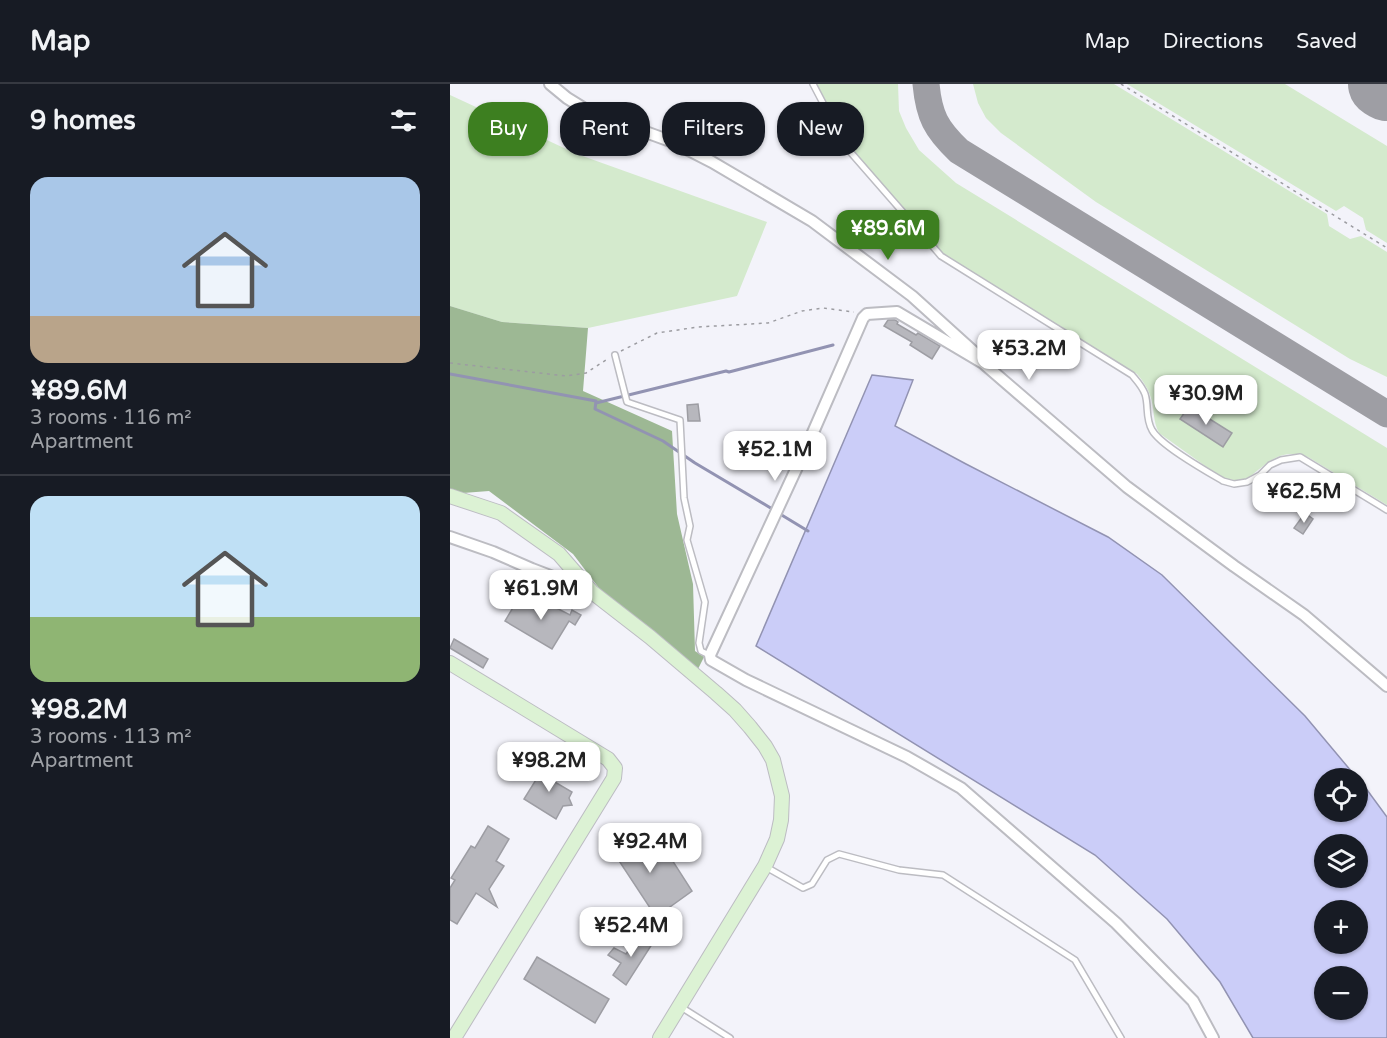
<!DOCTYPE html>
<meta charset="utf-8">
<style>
body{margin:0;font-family:"Varela Round",sans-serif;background:#242831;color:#f1f3f6;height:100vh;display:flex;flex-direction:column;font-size:22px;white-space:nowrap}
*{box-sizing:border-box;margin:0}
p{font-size:20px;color:#9ea1a6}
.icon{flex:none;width:33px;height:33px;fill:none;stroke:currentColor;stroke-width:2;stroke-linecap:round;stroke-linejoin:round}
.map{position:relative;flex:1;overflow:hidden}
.details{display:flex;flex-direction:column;background:#171b24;width:450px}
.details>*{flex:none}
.guide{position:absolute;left:18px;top:18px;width:570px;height:54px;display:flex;gap:12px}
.tools{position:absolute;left:864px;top:684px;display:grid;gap:12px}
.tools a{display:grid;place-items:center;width:54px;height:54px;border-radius:50%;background:#171b24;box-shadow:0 2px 4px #0004;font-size:30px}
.price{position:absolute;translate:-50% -51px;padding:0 14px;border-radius:12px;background:#fff;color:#222;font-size:20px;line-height:39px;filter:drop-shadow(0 2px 3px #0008)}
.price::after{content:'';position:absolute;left:50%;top:36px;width:18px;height:14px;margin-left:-9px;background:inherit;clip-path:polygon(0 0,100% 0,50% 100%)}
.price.on{background:#3d7f20;color:#fff}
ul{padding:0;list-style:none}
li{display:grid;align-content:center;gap:12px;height:318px;padding:0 30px}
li+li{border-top:2px solid #363941}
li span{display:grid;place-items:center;height:186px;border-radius:18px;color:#555}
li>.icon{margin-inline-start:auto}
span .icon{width:108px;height:108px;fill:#fffc;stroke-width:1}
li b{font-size:26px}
h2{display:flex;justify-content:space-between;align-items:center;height:72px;padding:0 30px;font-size:26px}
.pill{padding:0 21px;border-radius:24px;background:#171b24;box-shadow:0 2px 4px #0004;font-size:21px;line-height:54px}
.pill.on{background:#3d7f20;color:#fff}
header{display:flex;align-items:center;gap:36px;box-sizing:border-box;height:84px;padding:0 30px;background:#171b24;border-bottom:2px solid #363941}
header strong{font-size:28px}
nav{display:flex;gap:33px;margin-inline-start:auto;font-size:21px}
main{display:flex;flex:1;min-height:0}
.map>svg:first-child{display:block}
.green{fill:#d4eacd}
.forest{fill:#9db894}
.water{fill:#cbcdf8;stroke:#9293b2;stroke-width:1.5;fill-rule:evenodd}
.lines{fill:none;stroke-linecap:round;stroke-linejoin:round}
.stream{stroke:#9293b2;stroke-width:3}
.taxiway{stroke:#9e9ea4;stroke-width:27}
.runway{stroke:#9e9ea4;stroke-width:68}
.building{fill:#b7b7bd;stroke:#9d9da3;stroke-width:1.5}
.lane-casing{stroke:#bcbcc2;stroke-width:8}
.street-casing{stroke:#bcbcc2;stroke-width:14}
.secondary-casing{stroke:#bcbcc2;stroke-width:16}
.path{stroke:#9c9ca1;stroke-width:1.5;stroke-dasharray:3 4.5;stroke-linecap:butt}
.lane{stroke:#fff;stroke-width:5}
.street{stroke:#fff;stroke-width:10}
.secondary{stroke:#dcf2d4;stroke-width:14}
</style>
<header>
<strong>Map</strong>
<nav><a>Map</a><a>Directions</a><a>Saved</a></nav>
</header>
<main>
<section class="details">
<h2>9 homes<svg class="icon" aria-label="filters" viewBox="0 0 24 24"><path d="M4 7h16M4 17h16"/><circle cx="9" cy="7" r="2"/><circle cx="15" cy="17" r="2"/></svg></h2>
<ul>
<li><span style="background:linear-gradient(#a9c7e8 75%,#b9a48a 0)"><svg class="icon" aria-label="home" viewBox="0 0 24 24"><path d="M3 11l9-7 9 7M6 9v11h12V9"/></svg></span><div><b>¥89.6M</b><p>3 rooms · 116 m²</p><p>Apartment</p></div></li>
<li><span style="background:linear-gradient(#bfe0f5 65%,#8fb573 0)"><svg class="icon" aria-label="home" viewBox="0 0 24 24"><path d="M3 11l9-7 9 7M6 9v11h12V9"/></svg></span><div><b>¥98.2M</b><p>3 rooms · 113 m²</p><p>Apartment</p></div></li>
</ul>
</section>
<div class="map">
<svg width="937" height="954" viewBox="0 0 937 954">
<rect width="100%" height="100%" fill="#f3f3fa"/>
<!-- green -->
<path class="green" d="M367,0h81l1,27 7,17 13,22 37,33 431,265v57l-79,-48c-21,-7 -33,-1 -50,13 -5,4 -10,9 -16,10 -7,1 -14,-1 -20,-2l-63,-45c-7,-14 -4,-24 -9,-38 -3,-8 -7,-14 -13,-21l-193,-118 -95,-111z
M523,0h141l213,130 2,12 21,13 11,-3 26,16v125l-37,-18 -254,-157 -95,-69 -15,-15 -8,-15z
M677,0h158l102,62v97l-21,-13 -3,-12 -19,-12 -8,5z
M0,11l127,59 190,68 -30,74 -149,32 -86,-6 -52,-16z"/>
<!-- forest -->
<path class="forest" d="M0,222l52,16 86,6 -5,63 89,40 5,83 16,70 2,67 9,6 -8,16 -91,-77 -32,-42 -84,-63 -39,3z"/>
<!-- water -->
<path class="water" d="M422,291l41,5 -18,46 71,38 142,73 54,38 143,141 52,62h-33v34h34v-33l4,4 25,34v221h-134l-33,-56 -53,-63 -72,-64 -339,-209zM874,760h34v34h-34zM874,826h34v34h-34zM874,892h34v34h-34z"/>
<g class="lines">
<!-- stream -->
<path class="stream" d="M0,290l146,27v2l130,-32 3,1 104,-27
M146,317l-1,8 68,32 32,22 79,47
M330,430l28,17"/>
<!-- taxiway -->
<path class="taxiway" d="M476,0c3,32 10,45 33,67l428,263"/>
<!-- runway -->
<path class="runway" d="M932,0l5,3"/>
</g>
<!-- building -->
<path class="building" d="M438,236h7l3,2 -1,2 19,11 2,-2 22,13 -8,13 -22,-14 2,-3 -28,-16z
M248,320l2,17h-12l-1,-16z
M739,322l43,27 -9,14 -43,-28z
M855,429l8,6 -10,15 -9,-6z
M85,513l35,18 2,-5 9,5 -6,10 -6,-4 -17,28 -47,-28 10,-17 7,4 6,-9z
M4,555l34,20 -5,9 -33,-20z
M97,678l13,8 -7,11 19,11 -3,6 3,7 -9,1 -7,13 -32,-20z
M38,742l21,13 -13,22 8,5 -15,23 8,18 -21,-14 -19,31 -7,-4v-32l5,-8 -4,-2 20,-32 4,2z
M173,742l24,39 20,-13 25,39 -36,26 -52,-79z
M191,849l13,8 -28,44 -13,-10 8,-12 -13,-8 6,-7 12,6z
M87,873l72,42 -14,24 -71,-44z"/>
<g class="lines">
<!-- lane casing -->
<g class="lane-casing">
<path id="lane" d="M363,0l33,63 95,109 191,119c5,6 10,11 13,19 4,12 0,24 7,36 8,15 54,41 71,51l11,3 13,-2 13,-7 10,-10 11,-5 19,-3 87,53
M165,271l12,47 53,18 4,78 6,28 -3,14 18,62 -6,41 2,8 8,4
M316,783l37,21 9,-4 15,-24 12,-6 60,16 44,5 132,85 46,78
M231,923l49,31"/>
</g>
<!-- street casing -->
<g class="street-casing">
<path id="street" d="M100,0l17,14 21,13 85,31 39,20 100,59 100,75 63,57
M0,453l43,15 39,17 60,23
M763,954l-20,-37 -77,-78 -155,-135 -54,-31 -161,-77 -35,-20 -1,-5 101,-218 52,-119 4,-4 30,-2 86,51 144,124 107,79 70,49 83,71"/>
</g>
<!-- secondary casing -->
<g class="secondary-casing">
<path id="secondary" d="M0,412l51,17 58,41 33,38 58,45 66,56 19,17 15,17 15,19 8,14 9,36 -1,24 -4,19 -12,27 -105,172
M0,579l158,96 7,9 -1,10 -160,260"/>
</g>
<!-- path -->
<path class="path" d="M671,0l266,164
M171,267l36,-18 41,-6 70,-4 34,-12 21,-3 31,4
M0,279l116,13 20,-3 23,-15"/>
<!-- lane -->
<use href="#lane" class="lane"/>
<!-- street -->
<use href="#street" class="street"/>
<!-- secondary -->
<use href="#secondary" class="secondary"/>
</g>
</svg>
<div class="tools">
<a><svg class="icon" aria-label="locate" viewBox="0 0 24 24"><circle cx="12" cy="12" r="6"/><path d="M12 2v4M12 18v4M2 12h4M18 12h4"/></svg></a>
<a><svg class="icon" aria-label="layers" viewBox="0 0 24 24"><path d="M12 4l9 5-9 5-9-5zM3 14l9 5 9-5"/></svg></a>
<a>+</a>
<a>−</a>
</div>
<b class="price on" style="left:438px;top:177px">¥89.6M</b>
<b class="price" style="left:579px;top:297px">¥53.2M</b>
<b class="price" style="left:756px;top:342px">¥30.9M</b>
<b class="price" style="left:325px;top:398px">¥52.1M</b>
<b class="price" style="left:854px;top:440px">¥62.5M</b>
<b class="price" style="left:91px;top:537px">¥61.9M</b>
<b class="price" style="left:99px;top:709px">¥98.2M</b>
<b class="price" style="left:200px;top:790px">¥92.4M</b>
<b class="price" style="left:181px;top:874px">¥52.4M</b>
<div class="guide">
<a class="pill on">Buy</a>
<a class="pill">Rent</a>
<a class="pill">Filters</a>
<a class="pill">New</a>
</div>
</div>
</main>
